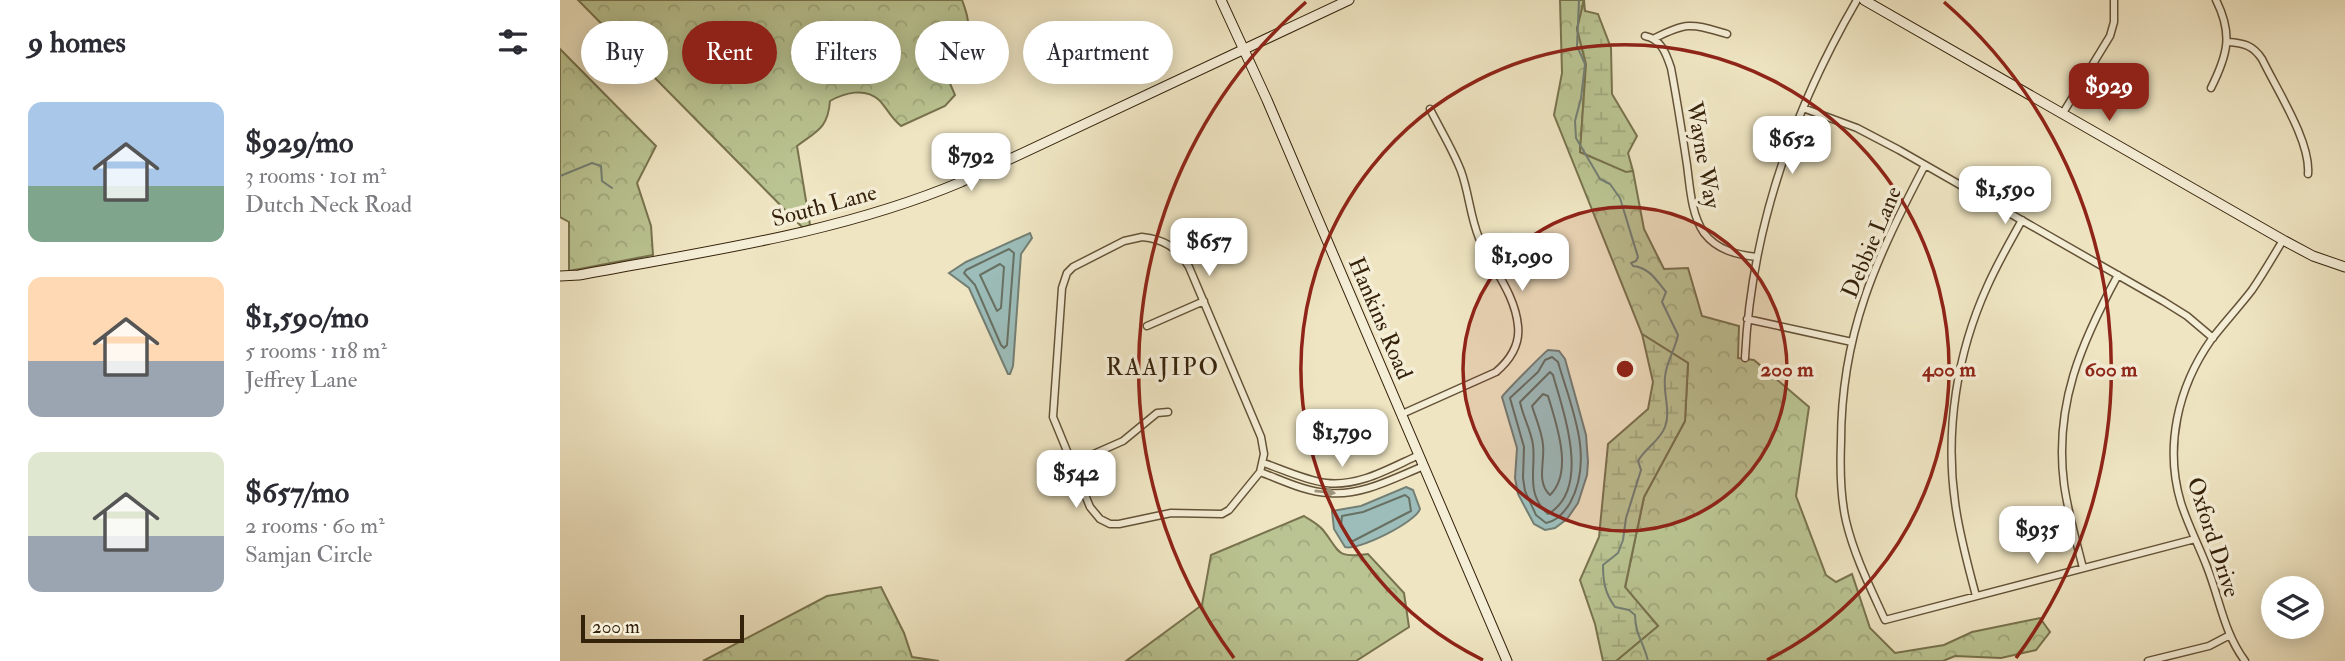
<!DOCTYPE html>
<meta charset="utf-8">
<style>
body{margin:0;font-family:"IM FELL Double Pica",serif;background:#f7f7f7;color:#2b2b33;height:100vh;display:flex;flex-direction:column;font-size:26px;white-space:nowrap}
*{box-sizing:border-box;margin:0}
p{font-size:23px;color:#7c7c81}
.icon{flex:none;width:38px;height:38px;fill:none;stroke:currentColor;stroke-width:2;stroke-linecap:round;stroke-linejoin:round}
.map{position:relative;flex:1;overflow:hidden}
.details{display:flex;flex-direction:column;background:#fff;width:560px}
.details>*{flex:none}
.top-card{position:absolute;left:21px;top:21px;width:665px;height:63px;display:flex;gap:14px}
.buttons{position:absolute;left:1701px;top:576px;display:grid;gap:14px}
.buttons a{display:grid;place-items:center;width:63px;height:63px;border-radius:50%;background:#fff;box-shadow:0 4px 18px #0003;font-size:35px}
.scale{position:absolute;left:21px;bottom:18px;width:163px;box-sizing:border-box;padding-left:7px;border:4px solid #35220a;border-top:0;font-size:19px;line-height:24px;white-space:nowrap;color:#35220a;-webkit-text-stroke:5px #f5eed7;paint-order:stroke}
.price{position:absolute;translate:-50% -60px;padding:0 16px;border-radius:14px;background:#fff;color:#222;font-size:23px;line-height:46px;filter:drop-shadow(0 2px 4px #0008)}
.price::after{content:'';position:absolute;left:50%;top:42px;width:21px;height:16px;margin-left:-10px;background:inherit;clip-path:polygon(0 0,100% 0,50% 100%)}
.price.current{background:#8f2418;color:#fff}
ul{padding:0;list-style:none}
li{display:flex;align-items:center;gap:21px;height:175px;padding:0 28px}
li span{display:grid;place-items:center;flex:none;width:196px;height:140px;border-radius:14px;color:#555}
li>.icon{margin-inline-start:auto}
span .icon{width:84px;height:84px;fill:#fffc;stroke-width:1}
li b{font-size:30px}
h2{display:flex;justify-content:space-between;align-items:center;height:84px;padding:0 28px;font-size:30px}
.chip{padding:0 24px;border-radius:32px;background:#fff;box-shadow:0 4px 18px #0003;font-size:24px;line-height:63px}
.chip.current{background:#8f2418;color:#fff}
main{display:flex;flex:1;min-height:0}
.map>svg:first-child{display:block}
.forest{fill:url(#forest-crowns);stroke:#78734e;stroke-width:2}
.wetland{fill:url(#wetland-marsh);stroke:#78734e;stroke-width:2}
.water{fill:#9cbdba;stroke:#737f74;stroke-width:2}
.lines{fill:none;stroke-linecap:round;stroke-linejoin:round}
.shore{stroke:#687062;stroke-width:2}
.stream{stroke:#737f74;stroke-width:2}
.street-casing{stroke:#645338;stroke-width:9}
.secondary-casing{stroke:#35220a;stroke-width:11}
.street{stroke:#f5eed7;stroke-width:6}
.secondary{stroke:#f5eed7;stroke-width:9}
.oneway{fill:#9f927b}
.ring{fill:none;stroke:#8f2418;stroke-width:3.5}
.labels{text-anchor:middle;stroke-width:7;stroke-linejoin:round;paint-order:stroke}
.street-label{font-size:23px;fill:#35220a;stroke:#f5eed7}
.neighbourhood-label{font-size:24px;letter-spacing:2px;fill:#35220a;stroke:#f5eed7}
.centre{fill:#8f2418;stroke:#f5eed7;stroke-width:3.5}
.ring-label{font-size:21px;text-anchor:middle;font-weight:bold;fill:#8f2418;stroke:#f5eed7;stroke-width:7;stroke-linejoin:round;paint-order:stroke}
</style>
<main>
<section class="details">
<h2>9 homes<svg class="icon" aria-label="filters" viewBox="0 0 24 24"><path d="M4 7h16M4 17h16"/><circle cx="9" cy="7" r="2"/><circle cx="15" cy="17" r="2"/></svg></h2>
<ul>
<li><span style="background:linear-gradient(#a9c7e8 60%,#7fa58c 0)"><svg class="icon" aria-label="home" viewBox="0 0 24 24"><path d="M3 11l9-7 9 7M6 9v11h12V9"/></svg></span><div><b>$929/mo</b><p>3 rooms · 101 m²</p><p>Dutch Neck Road</p></div></li>
<li><span style="background:linear-gradient(#ffd9b3 60%,#9aa5b1 0)"><svg class="icon" aria-label="home" viewBox="0 0 24 24"><path d="M3 11l9-7 9 7M6 9v11h12V9"/></svg></span><div><b>$1,590/mo</b><p>5 rooms · 118 m²</p><p>Jeffrey Lane</p></div></li>
<li><span style="background:linear-gradient(#dfe7d0 60%,#9aa5b1 0)"><svg class="icon" aria-label="home" viewBox="0 0 24 24"><path d="M3 11l9-7 9 7M6 9v11h12V9"/></svg></span><div><b>$657/mo</b><p>2 rooms · 60 m²</p><p>Samjan Circle</p></div></li>
</ul>
</section>
<div class="map">
<svg width="1785" height="661" viewBox="0 0 1785 661">
<defs>
<pattern id="forest-crowns" width="20" height="18" patternUnits="userSpaceOnUse" patternTransform="scale(1.75)"><rect width="20" height="18" fill="#bac492"/><path d="M2 6a3 3 0 1 1 6 0M12 15a3 3 0 1 1 6 0" fill="none" stroke="#a0a87d"/></pattern>
<pattern id="wetland-marsh" width="20" height="14" patternUnits="userSpaceOnUse" patternTransform="scale(1.75)"><rect width="20" height="14" fill="#bac492"/><path d="M1 5h8M5 5V1M11 12h8M15 12V8" fill="none" stroke="#a0a87d"/></pattern>
</defs>
<rect width="100%" height="100%" fill="#efe5c2"/>
<filter id="stains"><feTurbulence type="fractalNoise" baseFrequency=".00286" numOctaves="4"/><feColorMatrix values="0 0 0 0 .2 0 0 0 0 .09 0 0 0 0 .02 0 0 0 .5 -.17"/></filter>
<radialGradient id="worn" r=".72"><stop offset=".6" stop-color="#630" stop-opacity="0"/><stop offset="1" stop-color="#630" stop-opacity=".3"/></radialGradient>
<!-- forest -->
<path class="forest" d="M18,0h384c17,44 -4,36 -17,72l10,23 -10,11 -44,20c-11,-9 -14,-18 -22,-26 -14,-13 -35,-7 -49,1 -2,27 -13,30 -33,45l13,79 -7,3z
M1000,0h24l-7,29 9,35 -6,88 46,19h7l11,58 20,40 24,-1 14,48 37,10 -1,32 16,2 55,47 -13,89 30,79 10,7 16,-8 18,54 25,25 49,-8 28,-13 68,-14 10,14 -14,18 -35,8 -46,-2 -12,5h-327l42,-35 -33,-38 19,-91 41,-76 3,-58 -46,-29 -88,-219 8,-42z
M0,49l96,97 -19,37 14,43 2,29 -84,16v-49l-9,-5z
M744,516c6,4 14,8 19,14 17,21 12,29 45,24l36,39 5,34 -53,34h-230l76,-56 9,-50z
M321,587l23,46 8,24 27,4h-236l124,-65z"/>
<!-- wetland -->
<path class="wetland" d="M1024,0l1,11 13,3 13,34 1,46 25,42 -9,17 5,18 -7,1 -46,-20 6,-88 -9,-35z
M1082,334l46,29 -3,58 -41,76 -19,90 33,39 -42,35h-13l-8,-37 -15,-44 19,-43 9,-93 40,-35 5,-27z"/>
<!-- water -->
<path class="water" d="M470,233l2,5 -11,16 -8,112 -3,8h-2l-39,-86 -20,-15 17,-11z
M988,350l11,1 6,8 21,76 2,27 -1,13 -9,28 -11,16 -12,9 -10,2 -11,-6 -16,-30 -3,-16 2,-30 -15,-51c2,-4 43,-45 46,-47z
M846,487l7,3 7,19c-4,13 -62,42 -75,38l-11,-18 -2,-18 29,-5z"/>
<g class="lines">
<!-- shore -->
<path class="shore" d="M449,249l5,4 -7,92 -3,3 -3,-3 -26,-60 -11,-12 2,-3z
M440,264l4,3 -3,41 -4,3 -17,-36z
M992,357l6,5c13,45 37,96 12,141 -6,10 -13,18 -24,20l-10,-8 -11,-24 -2,-13 1,-31 -14,-49 28,-26 7,-12z
M990,372l3,3c10,36 39,114 -5,139 -23,-20 -12,-45 -15,-69 -2,-15 -10,-28 -13,-43z
M983,394l5,2c8,27 26,76 2,99 -14,-13 -5,-33 -7,-50 -1,-13 -7,-26 -11,-39z
M845,495l4,3 2,13 -58,30 -4,-1 -8,-14 1,-10 21,-4z"/>
<!-- stream -->
<path class="stream" d="M1019,0l-2,46 8,18 -4,34 -6,23 1,17 24,41 10,5 10,14 18,59 -2,4 -5,2 2,3c17,2 23,14 33,26l-4,10 16,33c-3,15 -12,27 -13,42 -2,17 6,34 0,50 -6,15 -19,20 -27,34l3,9 -15,48 -3,22 -5,13 -15,12c0,17 2,28 12,42l14,3 6,5c0,19 9,28 13,46
M0,176l32,-13 9,3 1,15 10,7"/>
<!-- street casing -->
<g class="street-casing">
<path id="street" d="M1085,36c16,3 21,17 26,32 6,32 11,64 16,97 3,22 4,49 17,68 13,17 33,22 53,24
M1095,38c33,-17 37,-14 72,-4
M1668,42c15,1 25,3 34,17 15,31 49,83 46,115
M1651,88c17,-34 22,-54 5,-88
M1243,108l54,20 42,22 264,151 24,15 26,22
M1503,113l47,-77 4,-14v-22
M1365,165c-49,94 -84,168 -84,277 -1,26 -1,53 5,79 8,34 24,66 39,99l310,-81
M582,237c22,2 36,11 47,30l72,170 3,17 -4,18 -31,38 -7,4 -51,-1 -52,11h-9l-10,-5 -10,-12 -37,-90 9,-129 5,-15 6,-6 51,-26z
M1187,319l105,23
M587,326l57,-25
M1185,358c6,-127 48,-248 112,-358
M842,414l94,-42c14,-12 24,-28 22,-46 -3,-33 -27,-59 -39,-88 -9,-22 -10,-45 -18,-67 -8,-21 -21,-42 -31,-62
M704,463c20,7 41,17 62,20 33,4 64,-15 93,-28
M511,464l52,-23 34,-28 11,-1
M700,472c22,8 45,20 69,21 33,3 65,-15 95,-27
M1523,568c-7,-28 -15,-55 -19,-84 -10,-79 17,-141 54,-209
M1416,596c-8,-31 -17,-62 -21,-94 -10,-72 2,-149 32,-215 10,-23 23,-45 35,-67
M1588,661l61,-15 21,-11
M1685,661c-21,-28 -25,-61 -38,-94 -8,-21 -19,-42 -26,-64 -17,-56 -3,-116 30,-163 13,-17 28,-33 41,-50 11,-16 21,-33 31,-50"/>
</g>
<!-- secondary casing -->
<g class="secondary-casing">
<path id="secondary" d="M661,0l46,100 240,561
M1304,0l419,240 30,16 32,11
M0,276l19,-1c128,-24 261,-42 382,-93l388,-182"/>
</g>
<!-- street -->
<use href="#street" class="street"/>
<!-- secondary -->
<use href="#secondary" class="secondary"/>
</g>
<!-- one-way arrows -->
<defs><path id="oneway-solid" d="M-6-.8H1V-3.2L6.5 0L1 3.2V.8H-6Z" transform="scale(1.75)"/></defs>
<use class="oneway" href="#oneway-solid" transform="translate(765 492) rotate(6)"/>
<!-- distance rings -->
<circle cx="1065" cy="369" r="162" fill="#8f2418" fill-opacity=".12"/>
<g class="ring">
<circle cx="1065" cy="369" r="162"/>
<path d="M923 660A324 324 0 1 1 1207 660"/>
<path d="M674 658A486 486 0 0 1 746 2M1384 2A486 486 0 0 1 1456 658"/>
</g>
<g class="labels">
<!-- street labels -->
<g class="street-label">
<text transform="translate(1144 155) rotate(80)" y="8">Wayne Way</text>
<text transform="translate(264 205) rotate(-15)" y="8">South Lane</text>
<text transform="translate(1311 242) rotate(-67)" y="8">Debbie Lane</text>
<text transform="translate(821 318) rotate(67)" y="8">Hankins Road</text>
<text transform="translate(1654 537) rotate(72)" y="8">Oxford Drive</text>
</g>
<!-- neighbourhood labels -->
<g class="neighbourhood-label">
<text x="603" y="375">RAAJIPO</text>
</g>
</g>
<circle cx="1065" cy="369" r="10" class="centre"/>
<g class="ring-label">
<text x="1227" y="376">200 m</text>
<text x="1389" y="376">400 m</text>
<text x="1551" y="376">600 m</text>
</g>
<rect width="100%" height="100%" filter="url(#stains)"/>
<rect width="100%" height="100%" fill="url(#worn)"/>
</svg>
<div class="buttons">
<a><svg class="icon" aria-label="layers" viewBox="0 0 24 24"><path d="M12 4l9 5-9 5-9-5zM3 14l9 5 9-5"/></svg></a>
</div>
<div class="scale">200 m</div>
<b class="price current" style="left:1549px;top:123px">$929</b>
<b class="price" style="left:1232px;top:176px">$652</b>
<b class="price" style="left:411px;top:193px">$792</b>
<b class="price" style="left:1445px;top:226px">$1,590</b>
<b class="price" style="left:649px;top:278px">$657</b>
<b class="price" style="left:962px;top:293px">$1,090</b>
<b class="price" style="left:782px;top:469px">$1,790</b>
<b class="price" style="left:516px;top:510px">$542</b>
<b class="price" style="left:1477px;top:566px">$935</b>
<div class="top-card">
<a class="chip">Buy</a>
<a class="chip current">Rent</a>
<a class="chip">Filters</a>
<a class="chip">New</a>
<a class="chip">Apartment</a>
</div>
</div>
</main>
